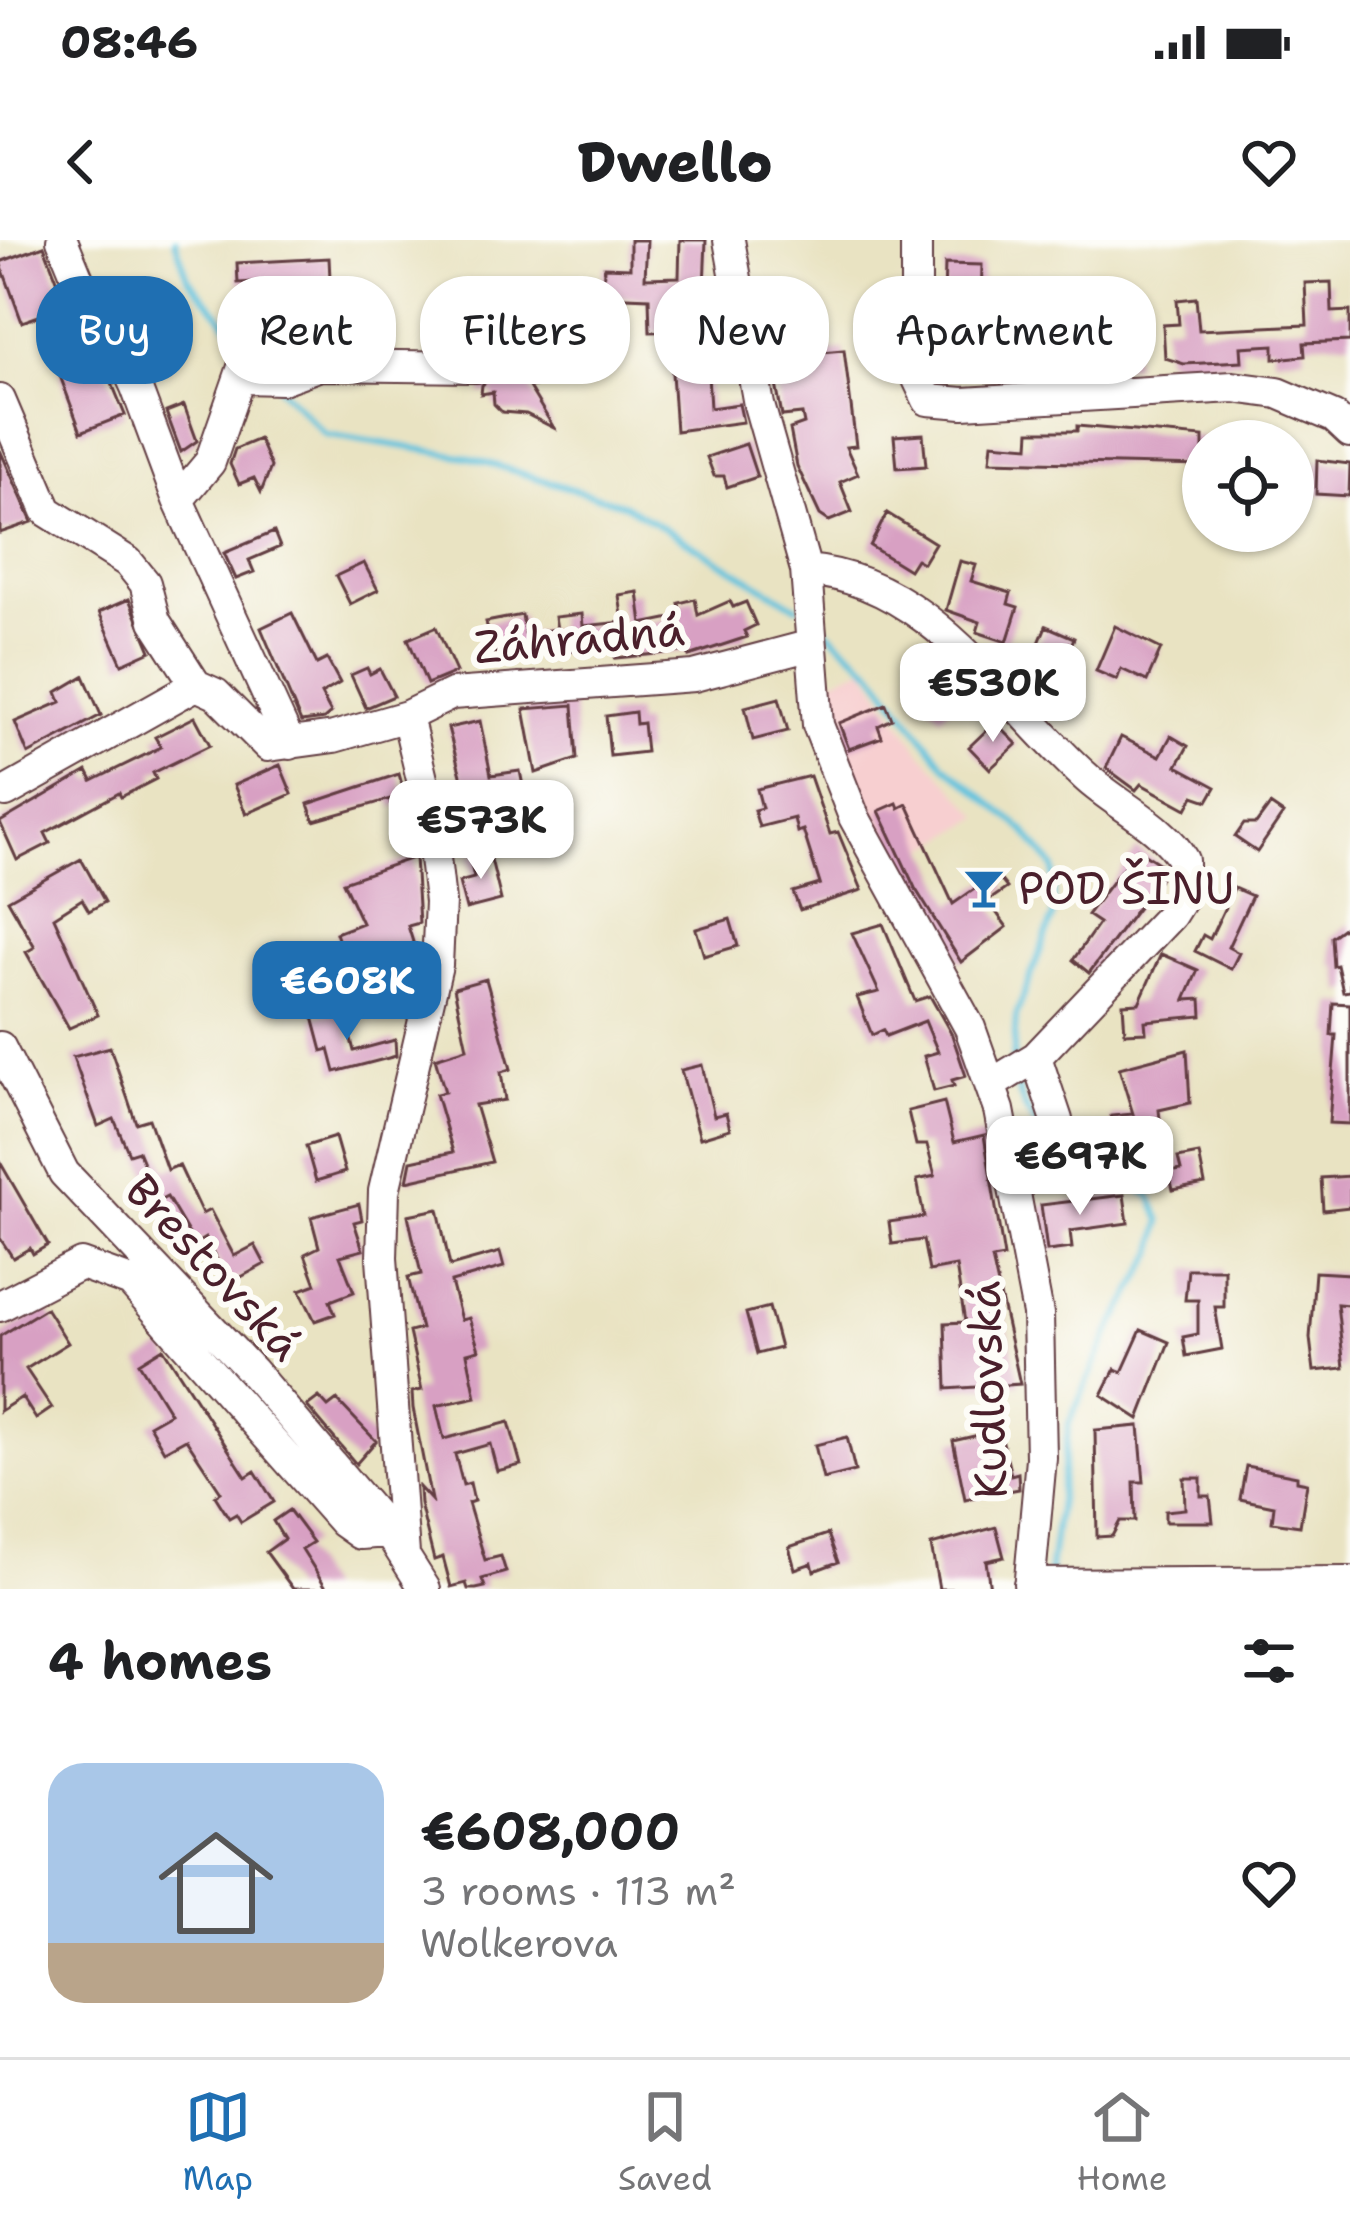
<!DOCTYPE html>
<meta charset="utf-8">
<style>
body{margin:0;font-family:"Shantell Sans",sans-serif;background:#f6f6f6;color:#202124;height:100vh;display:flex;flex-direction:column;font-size:45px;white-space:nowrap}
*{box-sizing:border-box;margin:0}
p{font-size:39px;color:#757577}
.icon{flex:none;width:66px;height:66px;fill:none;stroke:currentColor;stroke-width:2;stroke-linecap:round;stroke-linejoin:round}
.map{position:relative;height:1349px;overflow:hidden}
.details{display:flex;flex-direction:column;background:#fff;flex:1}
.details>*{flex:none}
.top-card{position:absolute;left:36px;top:36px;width:1278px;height:108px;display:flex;gap:24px}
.controls{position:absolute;left:1182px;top:180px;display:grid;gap:24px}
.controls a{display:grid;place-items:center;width:132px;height:132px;border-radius:50%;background:#fff;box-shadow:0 3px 9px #0004;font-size:60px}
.price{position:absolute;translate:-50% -102px;padding:0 27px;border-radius:24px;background:#fff;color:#222;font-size:39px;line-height:78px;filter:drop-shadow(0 3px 6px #0008)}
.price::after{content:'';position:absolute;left:50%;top:72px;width:36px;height:27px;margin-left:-18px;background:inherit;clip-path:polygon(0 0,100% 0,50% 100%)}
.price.active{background:#1f6fb2;color:#fff}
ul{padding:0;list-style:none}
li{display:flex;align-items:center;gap:36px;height:300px;padding:0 48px}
li span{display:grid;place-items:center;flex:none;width:336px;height:240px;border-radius:36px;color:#555}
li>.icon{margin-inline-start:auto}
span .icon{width:144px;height:144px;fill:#fffc;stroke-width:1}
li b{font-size:51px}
h2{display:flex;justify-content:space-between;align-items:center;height:144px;padding:0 48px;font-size:51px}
.tag{padding:0 42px;border-radius:48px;background:#fff;box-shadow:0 3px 9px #0004;font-size:42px;line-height:108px}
.tag.active{background:#1f6fb2;color:#fff}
.status{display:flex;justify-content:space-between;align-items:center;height:84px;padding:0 60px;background:#fff;direction:ltr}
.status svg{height:33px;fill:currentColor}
header{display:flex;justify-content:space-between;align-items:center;height:156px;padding:0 48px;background:#fff;font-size:54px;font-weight:800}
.tabs{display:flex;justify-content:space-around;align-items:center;height:168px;border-top:3px solid #e0e0e0;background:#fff;font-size:33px;color:#757577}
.tabs a{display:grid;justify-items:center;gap:6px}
.tabs .active{color:#1f6fb2}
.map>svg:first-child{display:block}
.built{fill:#f7cfd0}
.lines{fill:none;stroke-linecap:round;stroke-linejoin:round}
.stream{stroke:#60c3de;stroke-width:6}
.building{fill:#d8a0c3}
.minor-casing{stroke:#623c42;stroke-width:34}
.minor{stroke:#fff;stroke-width:30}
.labels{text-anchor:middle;stroke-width:12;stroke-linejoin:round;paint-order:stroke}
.street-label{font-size:45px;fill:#4a1f2b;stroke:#fdfcf7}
.poi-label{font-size:45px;fill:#4a1f2b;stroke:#fdfcf7;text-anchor:start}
</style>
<div class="status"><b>08:46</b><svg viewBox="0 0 49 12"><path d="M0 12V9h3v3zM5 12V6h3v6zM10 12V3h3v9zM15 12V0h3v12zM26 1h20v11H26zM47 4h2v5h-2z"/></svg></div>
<header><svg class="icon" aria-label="back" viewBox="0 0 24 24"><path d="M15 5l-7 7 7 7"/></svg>Dwello<svg class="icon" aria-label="heart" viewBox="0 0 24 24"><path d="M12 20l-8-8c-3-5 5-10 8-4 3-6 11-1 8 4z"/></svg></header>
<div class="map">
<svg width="1350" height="1349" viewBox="0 0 1350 1349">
<rect width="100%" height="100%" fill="#fdfcf7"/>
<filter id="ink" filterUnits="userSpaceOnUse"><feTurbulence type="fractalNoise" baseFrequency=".00833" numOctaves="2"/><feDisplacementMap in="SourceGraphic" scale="24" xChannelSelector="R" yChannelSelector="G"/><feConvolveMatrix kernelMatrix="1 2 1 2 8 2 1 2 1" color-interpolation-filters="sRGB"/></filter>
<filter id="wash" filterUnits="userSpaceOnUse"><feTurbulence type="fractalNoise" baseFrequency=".004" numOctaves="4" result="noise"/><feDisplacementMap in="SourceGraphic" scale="48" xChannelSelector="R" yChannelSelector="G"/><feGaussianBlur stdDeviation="2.7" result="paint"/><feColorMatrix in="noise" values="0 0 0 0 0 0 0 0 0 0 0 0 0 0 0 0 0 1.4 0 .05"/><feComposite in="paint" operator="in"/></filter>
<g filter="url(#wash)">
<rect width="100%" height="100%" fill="#e9e3c2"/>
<!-- built -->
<path class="built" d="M864,427l55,83 62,67 -84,49 -61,-134 -14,-48z"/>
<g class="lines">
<!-- stream -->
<path class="stream" d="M175,0l13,38 53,62
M280,148l45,46 143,23 157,48 172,102
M822,386l50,44 72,94 81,67 29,37 -1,49 -37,99 -3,46
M1016,841c16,72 79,82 135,115l10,25 -6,31 -46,82 -40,89 -20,154"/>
</g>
<g id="blocks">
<!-- building -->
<path class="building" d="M630,0h17l-2,38 34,-1 1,-37h26l-3,71h16l1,30 -14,1 4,66 29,-4 4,18 -67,9 -4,-58 15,-1 -1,-41 -36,1 -1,-34 -46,-2 1,-29 26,1z
M44,6l23,60 -45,16 -22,-60z
M329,18l1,21 -12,1 1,18 -24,4 -1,-22 -56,3 -1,-20z
M945,24l37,1 -1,38 -37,-6z
M1331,42l1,30 18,-1v30l-46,2 1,13 -31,3v-14l-33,2 1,14 -58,3 -19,-6 -2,-33 16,-1 -2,-24 19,-2 3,32 108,-5 -2,-42z
M491,63l34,4 -2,28 -34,-3z
M817,74l5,38 22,-2 12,96 -10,1 12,27 -18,8 12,30 -23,9 -9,-6 -23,-49 -7,-37 14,-5 -2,-10 -20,2 -11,-58 12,-1 -5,-37z
M1132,89l2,36 -87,6 -2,-34z
M974,93l-1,42 -25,2 -2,-41z
M101,117l24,58 -44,17 -22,-59z
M493,136l42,3v7l-6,1 25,41 -28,-14 -24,-2 -8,-8 -1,-12 -12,2 1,-9z
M184,165l13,36 -16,11 -15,-40z
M1077,186l126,11v29l-213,-5 2,-18 37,3 1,-15h47z
M923,194l3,32 -29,2 -3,-32z
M259,199l12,28 -10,25 -7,-14 -15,6 -9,-20 5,-15z
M746,204l11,33 -30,10 -3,-11h-10l-7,-19z
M0,210l32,72 -32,11z
M1317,220l33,4 -1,32 -33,-2z
M887,273l48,30 -12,20 -7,-4 -7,11 -39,-24z
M274,292l6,15 -31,13 5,12 -18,7 -12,-26z
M960,321l16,4 -5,16 40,12 -3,11 10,3 -11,35 -30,-10 3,-10 -34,-12z
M364,323l14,27 -28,14 -14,-28z
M638,352l4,32 39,-8 -2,-13 16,-4 3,16 32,-14 3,6 13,-5 10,23 -12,6 3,6 -58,19 -1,-5 -73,7 -1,-12 -56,6 -1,-9 -64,10 -7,-31 36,-7 3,18 32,-4 -2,-12 27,-3 1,12 40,-4 -4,-27z
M129,359l22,52 -29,13 -23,-52z
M292,373l25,51 10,-5 13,24 -19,11 10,19 -7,6 -23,3 -40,-94z
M1046,386l28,12 -13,31 -9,-4 -7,18 -19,-8z
M1115,386l46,23 -14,32 -26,-12 -4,11 -21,-9z
M436,387l20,45 -29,12 -19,-45z
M367,428l3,6 10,-5 14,27 -28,12 -15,-33z
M942,430l23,22 -24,24 -22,-22z
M84,436l17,39 -73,39 -13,-32 46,-20 -4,-10z
M779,458l9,33 -35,9 -8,-33z
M886,464l6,15 -14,7 4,11 -33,12 -10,-26z
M573,465l4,54 -41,14 -12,-64z
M635,472l1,12 7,-1 3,29 -36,4 -4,-40z
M195,477l15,28 -57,28 3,6 -35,18 -2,-4 -74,40 5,10 -33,17 -17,-38 87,-51 5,10 69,-34 -6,-10z
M480,481l11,54 29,-4 3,15 -24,5 6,34 -28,9 -29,-106z
M995,482l22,22 -27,25 -21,-22z
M1171,496l17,10 -11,20 39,21 -8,14 -14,-5 -7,13 -46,-25 -5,6 -30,-22 15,-31 39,19z
M280,525l12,29 -46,20 -12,-29z
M399,534l8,29 -15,4 -2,-8 -76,22 -6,-17z
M810,536l20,58 8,-2 24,58 -62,20 -7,-18 27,-8 -17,-54 -6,2 -3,-14 -35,9 -5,-17 8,-2 -5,-19z
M897,563l2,5 8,-4 46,100 43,-30 11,14 -19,13 19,26 -46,35 -46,-74 -36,-77z
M1270,565l13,9 -26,38 -22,-15 9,-13h12z
M1137,609l26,17 -3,12 -71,95 -16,-13 26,-37 -12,-8z
M489,611l12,49 -35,9 -7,-27 15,-4 -5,-23z
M415,617l4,66 -11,3 10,32 -77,24 -5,-16 10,-3 -10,-30 26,-10 -19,-41z
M81,619l24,43 -16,9 -7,-12 -28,18 44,98 -29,13 -43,-76 9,-5 -27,-47z
M1234,648l18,8 -24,51 11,6 -8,16 -36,-18 8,-16 7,4z
M730,679l8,27 -34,10 -8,-27z
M1350,683v68l-7,1 -6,-27 -4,1 -2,-29z
M883,684l32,77 15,-5 22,39 14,41 -14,4 2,6 -20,5 -10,-35 14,-4 -13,-31 -39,15 -3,-6 -11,5 -15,-38 22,-5 -27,-59z
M1161,714l37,16 -13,30 16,-1 1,17 -57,5 1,11 -21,1 -2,-29 16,-1z
M486,739l25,90 -10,3 4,28 -30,5 17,57 -85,19 4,-20 42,-9 -17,-58 9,-2 -10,-34 32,-10 -13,-60z
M1333,763l17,1v120l-21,-1 7,-88h-5z
M343,769l11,42 41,-11 1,16 -61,16 -6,-23 -7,2 -9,-34z
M110,807l26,76 13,-4 18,51 12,-5 23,49 8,-4 24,46 21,-11 10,19 -35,19 -25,-45 -10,6 -28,-47 -8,4 -21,-50 -9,3 -15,-35 -16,7 -25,-69z
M1187,810l3,53 -31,7 2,18 -48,5 -2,-17 22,-2 -14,-46z
M702,825l12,51 12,-3 4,16 -30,9 -19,-68z
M944,862l10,40 30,-7 20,122 -12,2 28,125 -73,5 -2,-66 20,-1 -9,-56 -27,5 -6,-31 -31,4 -3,-22 35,-5 -7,-37 18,-4 -8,-31h-11l-8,-34z
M335,897l10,35 -29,9 -10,-35z
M1199,914l6,30 -32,6 -4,-18 12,-2 -3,-12z
M0,922l48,83 -15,9 -3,-6 -17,10 -13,-20z
M1350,936v31l-27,3 -2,-32z
M1124,955l4,28 -58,8 2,17 -25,3 -6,-46z
M359,964l3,16 -8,2 9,28 -23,6 14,36 -24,9 5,13 -20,7 -15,-31 16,-6 -11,-30 14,-7 -8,-30z
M438,969l12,57 50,-14 4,15 -53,15 10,38 8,-2 10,32 -12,3 9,44 -40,9 8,33 65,-17 12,43 -24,6 -7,-27 -35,10 8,31 7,-2 4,18 -6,2 17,57 16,-4 5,16 -24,7 3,8 -9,2h-8l-2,-6 -15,4 -8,-30 -9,3 -14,-56 -1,-17 12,13 -18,-92 -1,-16 10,-2 -13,-58 12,-3 -13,-52 13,-3 -13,-59z
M1188,1029h36v38h-9l7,42 -36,7 -3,-19 15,-3v-34h-13z
M1315,1032l35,2 -1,31 -12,-1 7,64 -30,3 -4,-33z
M769,1067l11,41 -23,6 -11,-41z
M46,1068l22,35 -42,26 26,39 -16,11 -14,-22 -22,14v-75z
M1141,1090l28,12 -30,77 -37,-24 13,-26 7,3z
M163,1108l83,129 9,-6 19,31 -33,20 -5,-8 -7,4 -14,-22 6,-4 -35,-53 -22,12 -15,-26 21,-12 -31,-50z
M319,1157l9,10 9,-7 39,41 -20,23 -49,-58z
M1139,1186l5,56h-10l1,39h-15l-8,15 -15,1 -2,-107z
M1000,1190l11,45 7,-2 1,16 -54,10 -12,-58z
M847,1197l8,34 -32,8 -8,-34z
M1246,1226l51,10v5l10,2 -7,43 -28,-4 2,-16 -34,-7z
M1184,1238h17v18h9l3,26h-48v-11l20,-2z
M289,1270l24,32 -11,7 25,40h-34l-27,-37 18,-13 -11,-18z
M996,1287l8,30 -18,4 4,28h-51l-8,-44z
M828,1294l10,28 -24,9 -2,-8 -17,6 -6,-22z"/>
</g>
</g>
<g filter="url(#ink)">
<use href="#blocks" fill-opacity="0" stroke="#623c42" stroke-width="3"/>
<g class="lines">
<!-- minor casing -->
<g class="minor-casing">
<path id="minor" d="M62,0l32,78 23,27 19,42 42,113 112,244
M729,0l30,165 47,165 12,155 36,92 116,211 29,82 39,204 3,144 -12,131
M916,0v135l12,25 35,3 270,-16 45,6 56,24 16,15
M242,138l40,1 38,-14 156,2
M0,160l47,111 81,51 17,21 10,38 41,64 20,9 52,52 66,-9 73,-21 45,-22 242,-18 114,-30
M178,260l32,-38 46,-132
M806,330c125,10 194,130 280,207 29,27 78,49 97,83v36l-12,19 -135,142 -46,28
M6,552l190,-107
M0,807l64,126 188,198 137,161 36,57
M1036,817l21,63
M0,1066l81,-42 50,18 212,240 17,12 29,-2
M404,1314l-22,-296 2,-67 53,-226 3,-63 -10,-89 -23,-97
M1029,1344l321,-2"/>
</g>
<!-- minor -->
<use href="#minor" class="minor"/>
</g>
</g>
<!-- icons -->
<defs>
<g id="bar-bare" transform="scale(3.24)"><path d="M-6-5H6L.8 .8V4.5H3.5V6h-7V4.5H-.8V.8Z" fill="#1f6fb2" stroke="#fdfcf7" stroke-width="2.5" paint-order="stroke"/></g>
</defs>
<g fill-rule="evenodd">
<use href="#bar-bare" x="984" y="648"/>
</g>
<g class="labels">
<!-- street labels -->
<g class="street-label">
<text transform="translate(579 398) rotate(-5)" y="16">Záhradná</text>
<text transform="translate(214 1027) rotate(47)" y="16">Brestovská</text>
<text transform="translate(987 1150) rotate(-92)" y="16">Kudlovská</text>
</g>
<!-- poi labels -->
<g class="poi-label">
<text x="1018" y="664">POD ŠINU</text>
</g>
</g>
</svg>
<div class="controls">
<a><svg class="icon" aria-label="locate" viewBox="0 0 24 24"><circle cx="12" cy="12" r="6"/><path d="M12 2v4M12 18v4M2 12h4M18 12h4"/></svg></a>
</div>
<b class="price" style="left:993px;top:505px">€530K</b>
<b class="price" style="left:481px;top:642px">€573K</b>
<b class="price active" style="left:347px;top:803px">€608K</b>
<b class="price" style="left:1080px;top:978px">€697K</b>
<div class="top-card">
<a class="tag active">Buy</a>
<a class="tag">Rent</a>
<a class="tag">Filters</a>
<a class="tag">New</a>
<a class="tag">Apartment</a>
</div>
</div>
<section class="details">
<h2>4 homes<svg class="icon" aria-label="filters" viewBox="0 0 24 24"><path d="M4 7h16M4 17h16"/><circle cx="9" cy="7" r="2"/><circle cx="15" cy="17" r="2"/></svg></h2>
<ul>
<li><span style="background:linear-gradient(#a9c7e8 75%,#b9a48a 0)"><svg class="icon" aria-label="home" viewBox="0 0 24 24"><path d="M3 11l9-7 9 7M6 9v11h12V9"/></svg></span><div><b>€608,000</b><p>3 rooms · 113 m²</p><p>Wolkerova</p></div><svg class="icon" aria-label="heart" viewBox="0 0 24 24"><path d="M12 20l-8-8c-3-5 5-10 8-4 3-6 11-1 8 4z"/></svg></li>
</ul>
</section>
<nav class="tabs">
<a class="active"><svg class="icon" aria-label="map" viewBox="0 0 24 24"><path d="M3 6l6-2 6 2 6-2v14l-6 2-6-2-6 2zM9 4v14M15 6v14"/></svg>Map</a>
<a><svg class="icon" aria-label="saved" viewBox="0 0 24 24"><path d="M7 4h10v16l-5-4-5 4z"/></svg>Saved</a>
<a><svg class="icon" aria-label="home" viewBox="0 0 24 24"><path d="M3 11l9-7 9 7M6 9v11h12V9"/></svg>Home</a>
</nav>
